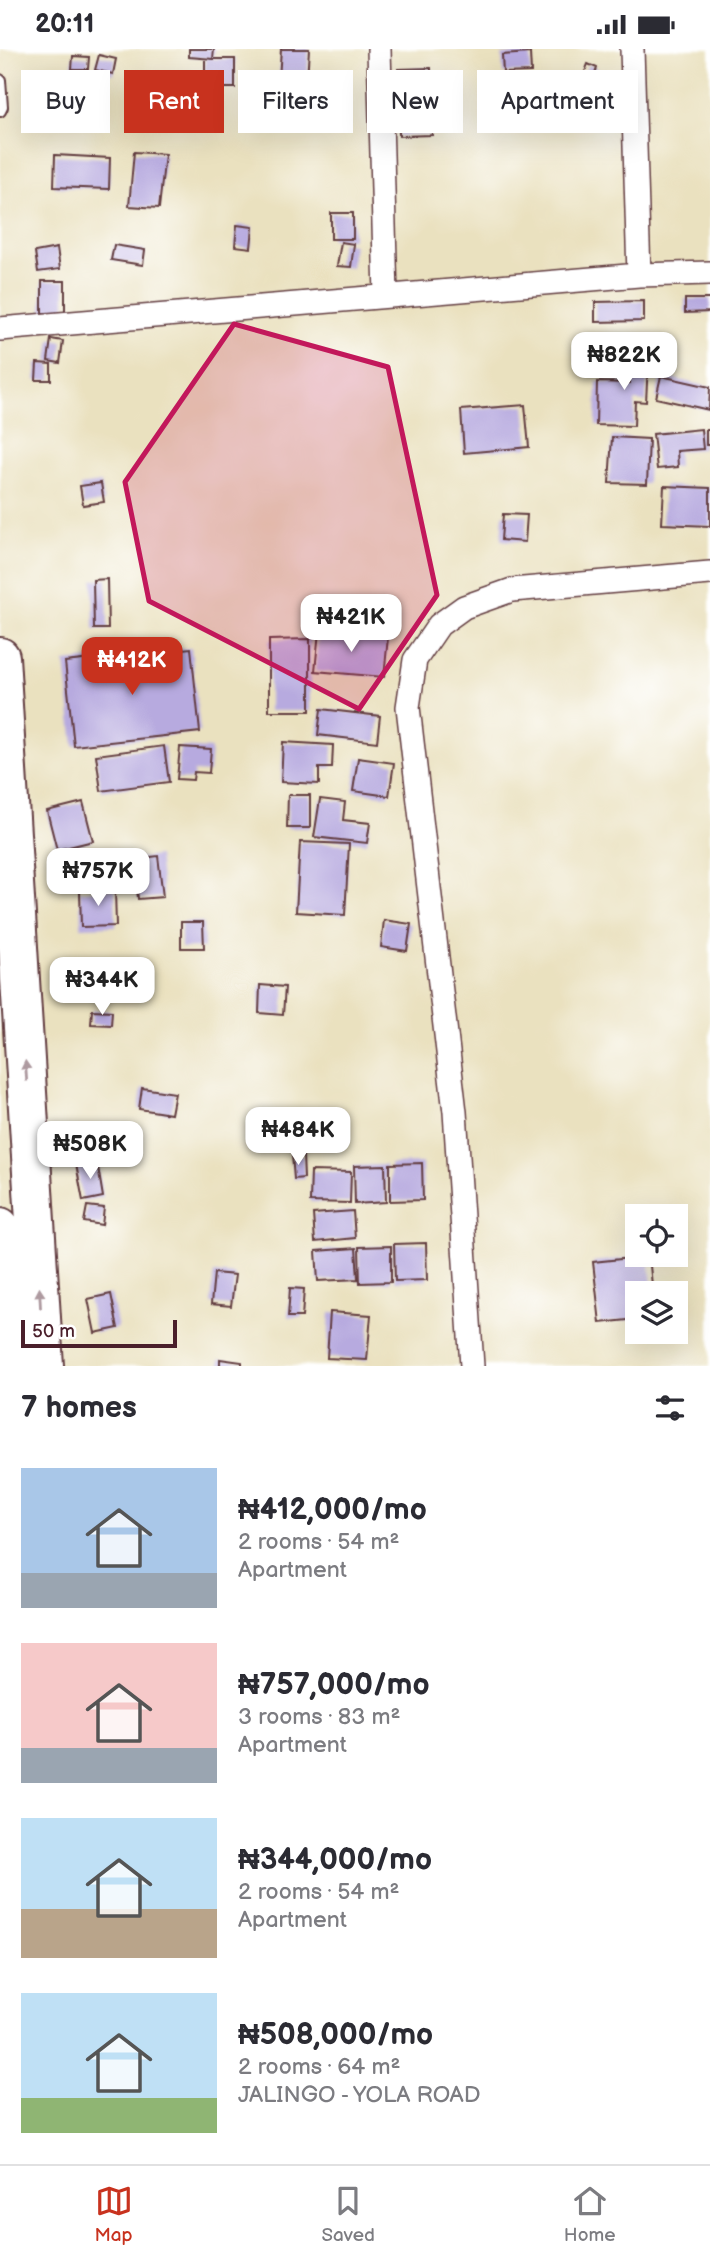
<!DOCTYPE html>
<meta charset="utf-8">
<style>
body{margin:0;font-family:"Balsamiq Sans",sans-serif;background:#f2f2f3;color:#2b2b33;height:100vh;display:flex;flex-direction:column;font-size:26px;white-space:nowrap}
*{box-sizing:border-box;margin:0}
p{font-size:23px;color:#7c7c81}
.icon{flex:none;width:38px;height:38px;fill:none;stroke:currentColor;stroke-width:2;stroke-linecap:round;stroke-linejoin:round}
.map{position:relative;height:1317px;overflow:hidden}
.drawer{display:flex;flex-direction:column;background:#fff;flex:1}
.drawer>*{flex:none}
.top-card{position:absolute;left:21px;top:21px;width:668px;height:63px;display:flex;gap:14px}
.tools{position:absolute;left:625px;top:1155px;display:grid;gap:14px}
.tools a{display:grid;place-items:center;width:63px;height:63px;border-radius:0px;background:#fff;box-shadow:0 7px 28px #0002;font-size:35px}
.scale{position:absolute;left:21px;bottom:18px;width:156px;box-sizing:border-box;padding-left:7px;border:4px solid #4a1f2b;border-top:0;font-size:19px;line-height:24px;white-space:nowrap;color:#4a1f2b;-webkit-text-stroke:5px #fff;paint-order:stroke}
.price{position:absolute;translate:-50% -60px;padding:0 16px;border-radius:14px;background:#fff;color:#222;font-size:23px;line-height:46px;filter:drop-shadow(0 2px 4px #0008)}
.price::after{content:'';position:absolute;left:50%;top:42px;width:21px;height:16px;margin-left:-10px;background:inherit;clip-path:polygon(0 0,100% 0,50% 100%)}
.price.current{background:#c8321e;color:#fff}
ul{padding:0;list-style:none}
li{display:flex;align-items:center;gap:21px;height:175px;padding:0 21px}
li span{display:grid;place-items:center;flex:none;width:196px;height:140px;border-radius:0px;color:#555}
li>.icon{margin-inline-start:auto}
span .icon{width:84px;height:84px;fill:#fffc;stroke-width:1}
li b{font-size:30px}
h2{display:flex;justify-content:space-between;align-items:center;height:84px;padding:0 21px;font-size:30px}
.chip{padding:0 24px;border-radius:0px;background:#fff;box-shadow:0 7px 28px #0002;font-size:24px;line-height:63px}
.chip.current{background:#c8321e;color:#fff}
.status{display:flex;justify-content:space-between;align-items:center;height:49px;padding:0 35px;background:#fff;direction:ltr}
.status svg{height:19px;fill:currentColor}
.dock{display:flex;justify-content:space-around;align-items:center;height:98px;border-top:2px solid #e1e1e2;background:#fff;font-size:19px;color:#7c7c81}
.dock a{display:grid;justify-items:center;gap:4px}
.dock .current{color:#c8321e}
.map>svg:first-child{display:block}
.building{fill:#b7aadf}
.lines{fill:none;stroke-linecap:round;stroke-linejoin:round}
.lane-casing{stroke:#623c41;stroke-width:14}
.street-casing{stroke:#623c41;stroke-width:26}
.highway-casing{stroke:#623c41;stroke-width:42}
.lane{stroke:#fff;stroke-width:10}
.street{stroke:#fff;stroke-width:23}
.highway{stroke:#fff;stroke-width:38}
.oneway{fill:#ae9aa0}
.marked{fill:#c2185b;fill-opacity:0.2;stroke:#c2185b;stroke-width:5;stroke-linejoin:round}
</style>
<div class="status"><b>20:11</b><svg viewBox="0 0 49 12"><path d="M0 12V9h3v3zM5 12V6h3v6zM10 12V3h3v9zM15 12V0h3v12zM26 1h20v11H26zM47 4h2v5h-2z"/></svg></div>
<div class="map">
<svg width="710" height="1317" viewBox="0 0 710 1317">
<rect width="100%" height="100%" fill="#fff"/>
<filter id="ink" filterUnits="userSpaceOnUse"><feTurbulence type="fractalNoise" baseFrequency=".0143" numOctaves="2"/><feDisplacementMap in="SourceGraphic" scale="14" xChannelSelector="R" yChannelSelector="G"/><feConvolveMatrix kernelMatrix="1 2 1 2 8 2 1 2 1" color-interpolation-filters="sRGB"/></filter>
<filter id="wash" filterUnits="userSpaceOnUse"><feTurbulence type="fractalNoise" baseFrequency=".00686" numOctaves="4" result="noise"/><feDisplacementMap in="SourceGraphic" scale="28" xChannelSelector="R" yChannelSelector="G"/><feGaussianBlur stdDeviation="1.57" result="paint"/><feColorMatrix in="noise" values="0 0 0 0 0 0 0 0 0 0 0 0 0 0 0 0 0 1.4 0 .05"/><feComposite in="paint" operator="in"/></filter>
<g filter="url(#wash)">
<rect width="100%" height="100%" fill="#eae1bf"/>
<g id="blocks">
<!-- building -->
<path class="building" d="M189,0h25l-1,10 -24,-2z
M281,0h28l-2,31 -28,-1z
M530,4l1,19 -28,1 -1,-18z
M99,6l17,4 -3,15 -18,-4z
M73,7l16,1 -1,12h-16z
M205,10h30v29h-30z
M588,15l9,4 -5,14 -10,-3z
M431,19l1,67 -33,1 -1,-67z
M553,29l2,17 -15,3 -2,-17z
M216,41l1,18 -24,1v-18z
M134,103l31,2 -6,54 -30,-2z
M55,106l55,3 -1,31 -55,-2z
M331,164h22v26h-22z
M237,176l16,2 -2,21 -16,-2z
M341,193l13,2 -3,23 -14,-1z
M114,196l31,5 -2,15 -32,-5z
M57,199l3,21 -22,3 -3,-20z
M42,232h23v32h-23z
M685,250h25v13l-25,1z
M644,252v20l-49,1v-20z
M51,290l12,2 -3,22 -12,-2z
M631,294h18l-3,59 -11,-1 -1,25 -38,-1 1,-43 33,1z
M37,314l14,1v16h-15z
M661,327l49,11 -1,23 -53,-12z
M525,356l4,42 -65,6 -3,-43z
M701,380l2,20 -26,2 1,16 -21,2 -4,-35z
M706,381h4v15h-4z
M612,388l37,2 -2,45 -38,-1z
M101,434l3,19 -21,3 -3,-19z
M664,437l46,2v38l-48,-2z
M503,465l24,1 -2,27 -24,-2z
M107,530l1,50h-14l-1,-49z
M319,582l69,6 -4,40 -69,-6z
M310,590v72h-41v-71z
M191,599l9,84 -126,14 -9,-84z
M321,660l59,7 -3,26 -59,-7z
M283,693l50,3 -1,23h-13v16l-38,-2z
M164,697l5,36 -68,9 -5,-36z
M180,698l31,2 -2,24 -15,-1 -1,8 -16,-1z
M358,709l36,5 -5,33 -36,-5z
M288,746h22v33h-23z
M320,750l25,3 -2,18 27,3 -3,20 -53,-6z
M83,753l10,39 -36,9 -10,-39z
M300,793l49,2 -4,71 -49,-3z
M158,807l5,41 -25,2 -4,-40z
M115,840l1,37 -35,1 -1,-36z
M384,871l27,4 -4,27 -26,-4z
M181,873h22l1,26h-23z
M119,925l18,1v14h-18z
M62,927l18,3 -2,14 -18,-3z
M260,936l25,2 -2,28 -24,-2z
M92,961l20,1 -1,14 -20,-1z
M142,1039l33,5 -4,21 -32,-5z
M292,1106h11l1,23 -10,1z
M97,1112l6,36 -20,4 -7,-37z
M422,1114l1,37 -33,1v-37z
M385,1116l1,37 -31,2 -1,-38z
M311,1122l40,1 -1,31 -40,-1z
M87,1157l17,2 -2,17 -18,-3z
M353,1162l2,27 -40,4 -2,-28z
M426,1194l1,37 -32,1 -1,-37z
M391,1197v36l-31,1 -1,-36z
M356,1199l2,31 -40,2 -2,-30z
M649,1207l3,29 10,-1 2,9h-27v26l-37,4 -7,-61z
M214,1224l21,2 -4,31 -20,-2z
M290,1239l14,1 -2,28h-14z
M111,1245l7,34 -23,5 -7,-34z
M330,1263l41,3 -4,45 -40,-2z
M220,1310l22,3v4h-22z"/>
</g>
</g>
<g filter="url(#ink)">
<use href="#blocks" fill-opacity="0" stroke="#623c41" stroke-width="2"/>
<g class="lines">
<!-- lane casing -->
<g class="lane-casing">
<path id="lane" d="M0,31l2,27 -2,4"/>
</g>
<!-- street casing -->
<g class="street-casing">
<path id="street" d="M379,0l7,246
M632,0l7,226
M0,280l639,-54 71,-2
M472,1317l-17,-254 -47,-405 7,-47 24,-35 25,-18 48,-17 198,-17"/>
</g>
<!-- highway casing -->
<g class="highway-casing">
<path id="highway" d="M0,608l44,709
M0,1178l8,139"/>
</g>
<!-- lane -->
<use href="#lane" class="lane"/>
<!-- street -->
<use href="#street" class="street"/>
<!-- highway -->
<use href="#highway" class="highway"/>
</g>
<!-- one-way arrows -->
<defs><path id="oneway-solid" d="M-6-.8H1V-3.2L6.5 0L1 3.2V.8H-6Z" transform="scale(1.75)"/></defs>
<g class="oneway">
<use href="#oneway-solid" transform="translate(26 1022) rotate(-94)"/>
<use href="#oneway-solid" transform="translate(40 1249) rotate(-93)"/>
</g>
</g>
<!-- marked area -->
<path class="marked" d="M234,275l154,43 49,228 -78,114 -210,-108 -24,-119z"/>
</svg>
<div class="tools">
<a><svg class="icon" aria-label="locate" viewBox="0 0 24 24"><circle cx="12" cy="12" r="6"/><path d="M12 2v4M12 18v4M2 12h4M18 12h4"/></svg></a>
<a><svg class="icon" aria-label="layers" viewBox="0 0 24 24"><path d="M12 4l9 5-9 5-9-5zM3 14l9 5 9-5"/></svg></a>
</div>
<div class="scale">50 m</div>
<b class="price" style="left:624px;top:343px">₦822K</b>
<b class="price" style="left:351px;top:605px">₦421K</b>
<b class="price current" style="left:132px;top:648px">₦412K</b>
<b class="price" style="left:98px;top:859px">₦757K</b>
<b class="price" style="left:102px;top:968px">₦344K</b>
<b class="price" style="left:298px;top:1118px">₦484K</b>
<b class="price" style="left:90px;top:1132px">₦508K</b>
<div class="top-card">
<a class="chip">Buy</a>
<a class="chip current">Rent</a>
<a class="chip">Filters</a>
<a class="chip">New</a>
<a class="chip">Apartment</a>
</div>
</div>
<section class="drawer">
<h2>7 homes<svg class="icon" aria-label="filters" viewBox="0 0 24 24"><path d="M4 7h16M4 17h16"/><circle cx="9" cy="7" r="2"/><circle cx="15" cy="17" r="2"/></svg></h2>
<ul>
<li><span style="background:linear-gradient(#a9c7e8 75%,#9aa5b1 0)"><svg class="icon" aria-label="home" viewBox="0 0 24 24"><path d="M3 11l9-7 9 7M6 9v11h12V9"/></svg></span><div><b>₦412,000/mo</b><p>2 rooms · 54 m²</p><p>Apartment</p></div></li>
<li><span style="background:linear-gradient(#f6c9c9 75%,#9aa5b1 0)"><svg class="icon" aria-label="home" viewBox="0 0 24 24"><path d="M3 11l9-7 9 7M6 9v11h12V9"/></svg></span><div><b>₦757,000/mo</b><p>3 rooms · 83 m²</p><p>Apartment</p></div></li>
<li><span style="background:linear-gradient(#bfe0f5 65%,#b9a48a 0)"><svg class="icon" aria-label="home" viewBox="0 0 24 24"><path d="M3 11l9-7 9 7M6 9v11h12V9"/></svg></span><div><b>₦344,000/mo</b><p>2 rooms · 54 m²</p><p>Apartment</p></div></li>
<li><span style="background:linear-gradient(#bfe0f5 75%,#8fb573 0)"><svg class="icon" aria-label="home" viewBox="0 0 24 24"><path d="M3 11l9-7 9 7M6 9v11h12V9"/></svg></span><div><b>₦508,000/mo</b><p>2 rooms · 64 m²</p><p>JALINGO - YOLA ROAD</p></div></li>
</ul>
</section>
<nav class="dock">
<a class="current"><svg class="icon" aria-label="map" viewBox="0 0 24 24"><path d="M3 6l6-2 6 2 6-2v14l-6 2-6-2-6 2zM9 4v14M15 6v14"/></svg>Map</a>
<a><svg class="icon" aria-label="saved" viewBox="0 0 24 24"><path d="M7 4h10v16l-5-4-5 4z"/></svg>Saved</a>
<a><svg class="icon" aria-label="home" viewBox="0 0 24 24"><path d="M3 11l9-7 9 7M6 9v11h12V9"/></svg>Home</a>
</nav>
